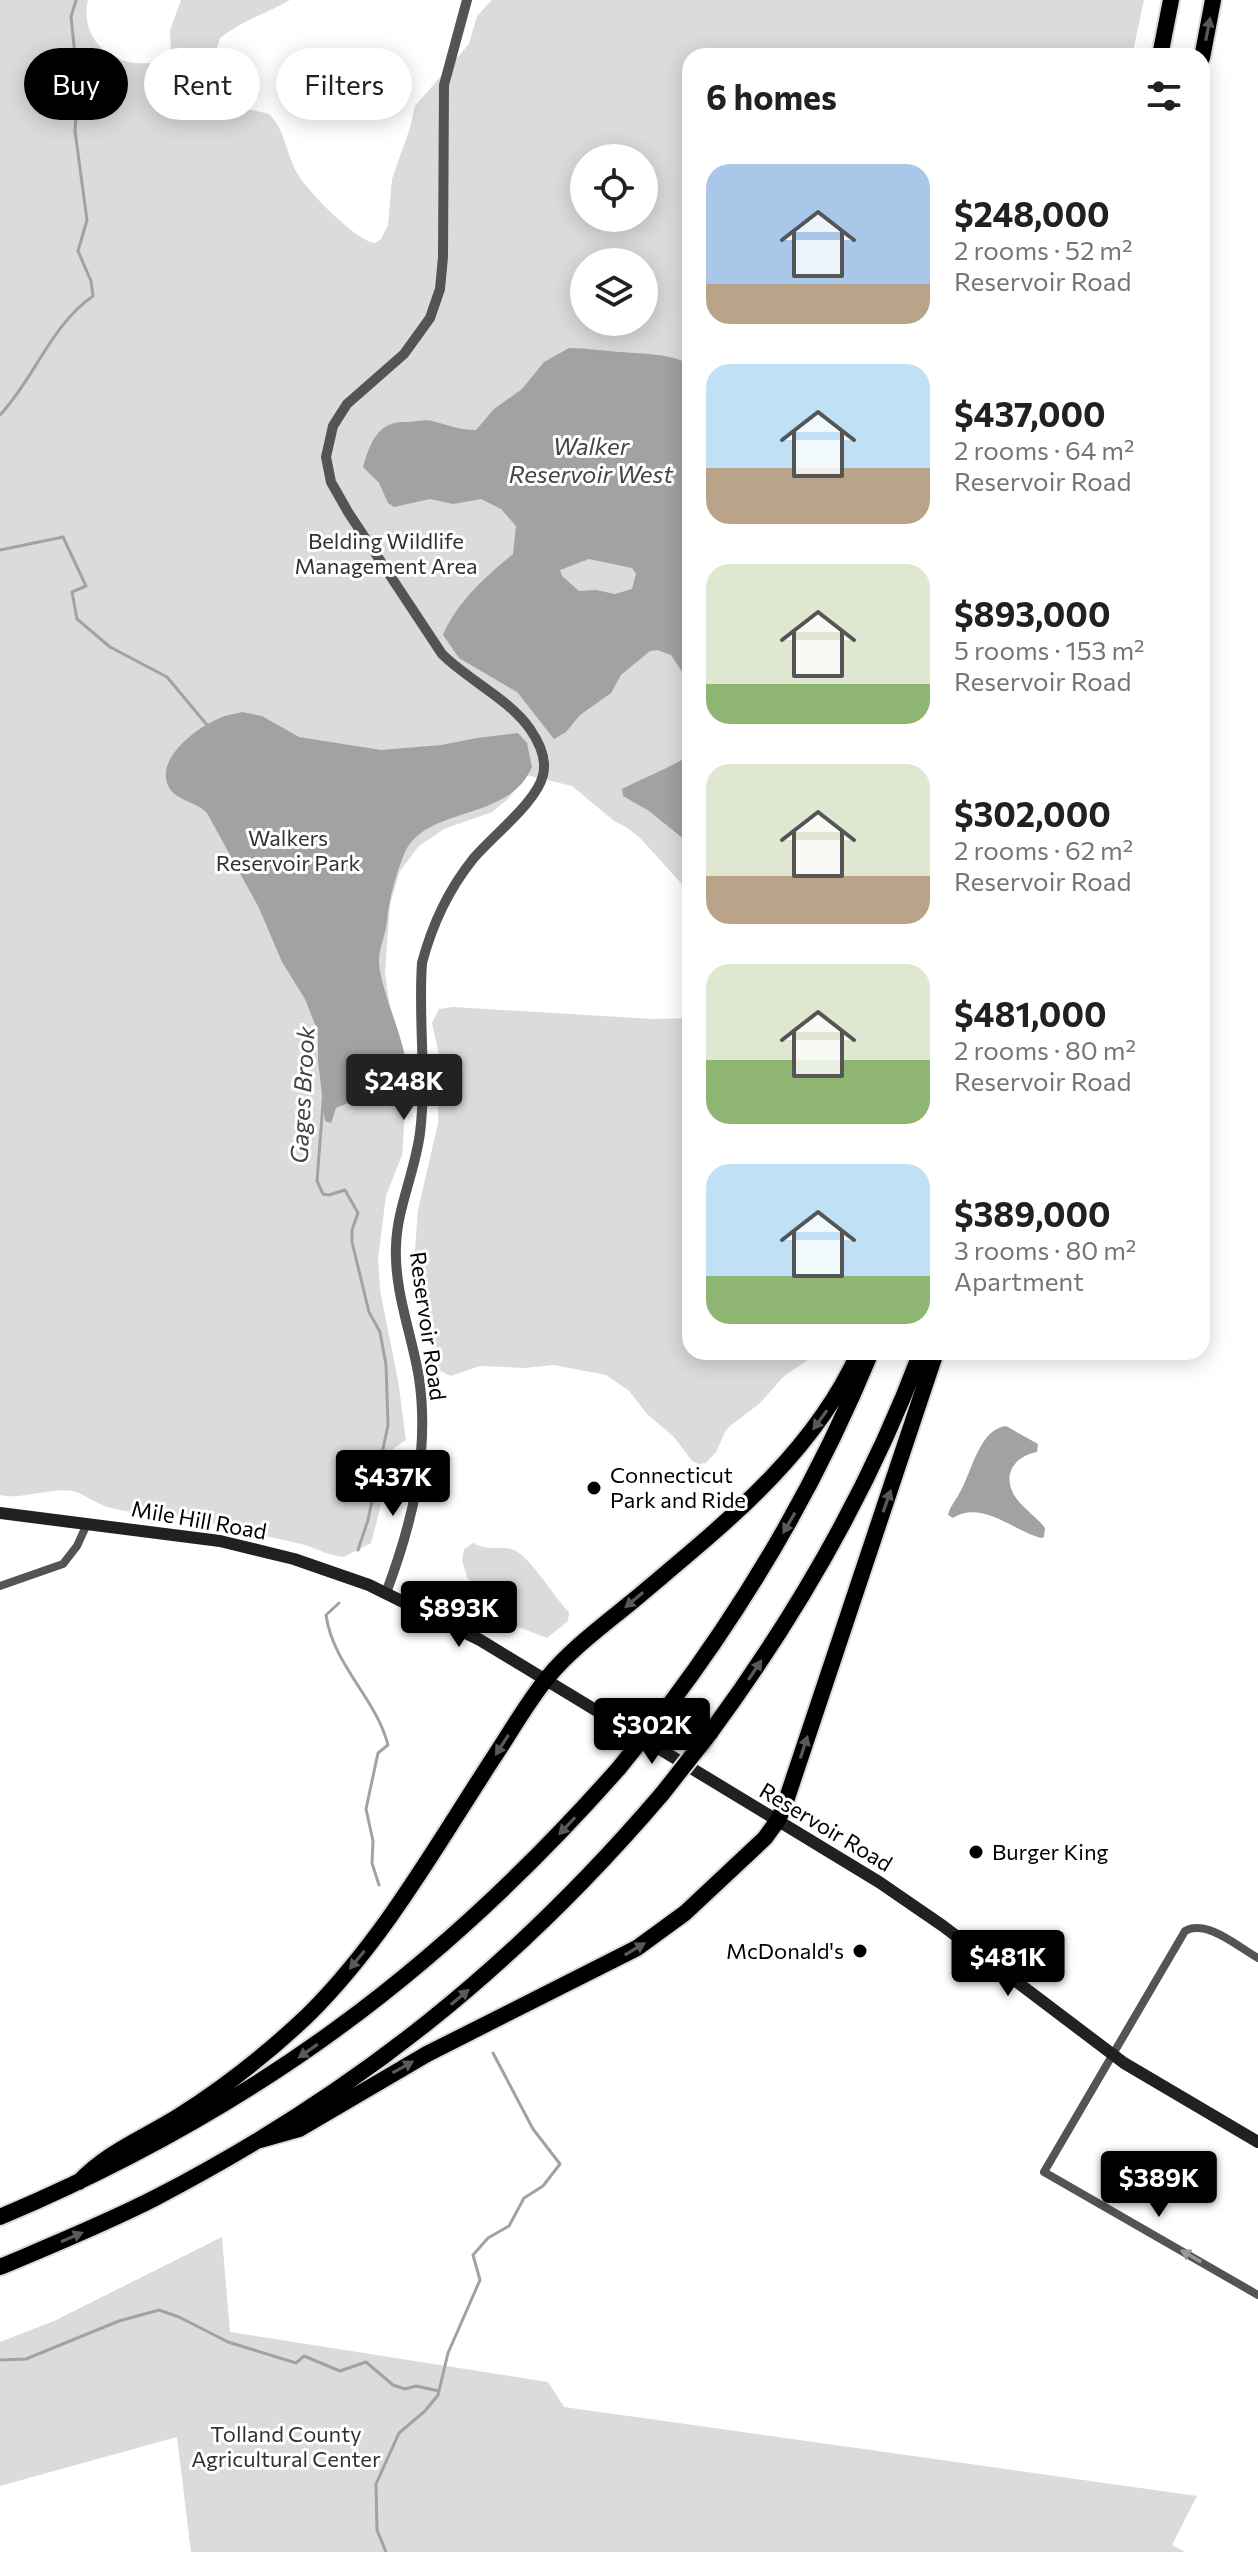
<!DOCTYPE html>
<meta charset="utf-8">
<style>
body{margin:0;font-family:Commissioner,sans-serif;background:#f2f2f2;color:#202124;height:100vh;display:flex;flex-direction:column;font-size:30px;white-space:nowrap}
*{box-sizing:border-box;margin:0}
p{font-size:26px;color:#757577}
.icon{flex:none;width:44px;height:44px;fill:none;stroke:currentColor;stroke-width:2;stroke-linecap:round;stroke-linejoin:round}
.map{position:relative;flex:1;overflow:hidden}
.side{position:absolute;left:682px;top:48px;width:528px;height:1312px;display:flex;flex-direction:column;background:#fff;border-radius:24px;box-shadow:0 4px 20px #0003}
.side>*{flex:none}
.guide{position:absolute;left:24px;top:48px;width:538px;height:72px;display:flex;gap:16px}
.controls{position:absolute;left:570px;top:144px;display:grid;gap:16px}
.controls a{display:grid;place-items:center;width:88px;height:88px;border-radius:50%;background:#fff;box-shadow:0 4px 20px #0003;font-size:40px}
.price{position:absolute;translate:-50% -68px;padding:0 18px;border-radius:8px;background:#000;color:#fff;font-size:26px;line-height:52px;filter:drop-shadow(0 2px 4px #0008)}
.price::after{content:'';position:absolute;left:50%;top:48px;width:24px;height:18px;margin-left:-12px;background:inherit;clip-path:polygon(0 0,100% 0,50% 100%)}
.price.on{background:#222;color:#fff}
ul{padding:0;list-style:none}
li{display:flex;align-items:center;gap:24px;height:200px;padding:0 24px}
li span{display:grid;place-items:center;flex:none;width:224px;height:160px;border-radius:24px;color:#555}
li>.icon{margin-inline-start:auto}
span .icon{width:96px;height:96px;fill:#fffc;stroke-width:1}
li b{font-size:34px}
h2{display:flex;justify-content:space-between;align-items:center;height:96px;padding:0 24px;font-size:34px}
.tag{padding:0 28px;border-radius:36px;background:#fff;box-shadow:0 4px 20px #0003;font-size:28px;line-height:72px}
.tag.on{background:#000;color:#fff}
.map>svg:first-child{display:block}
.green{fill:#dbdbdb;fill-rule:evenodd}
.water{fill:#a2a2a2;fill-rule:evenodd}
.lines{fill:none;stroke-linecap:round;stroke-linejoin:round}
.stream{stroke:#a2a2a2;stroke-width:3}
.motorway-casing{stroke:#dbdbdb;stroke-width:20}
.minor{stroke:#545454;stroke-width:8}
.tertiary{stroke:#545454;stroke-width:10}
.secondary{stroke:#212121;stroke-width:12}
.motorway{stroke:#000;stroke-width:16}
.motorway-bridge-casing{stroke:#dbdbdb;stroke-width:20;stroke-linecap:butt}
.motorway-bridge{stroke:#000;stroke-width:16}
.oneway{fill:#595959}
.oneway2{fill:#989898}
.poi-dot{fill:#000;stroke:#fff;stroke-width:3}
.labels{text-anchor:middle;stroke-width:6;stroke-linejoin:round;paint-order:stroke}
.park-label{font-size:22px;fill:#323232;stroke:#fff}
.street-label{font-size:22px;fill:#000;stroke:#fff}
.poi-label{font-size:22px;fill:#000;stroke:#fff;text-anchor:start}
.water-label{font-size:24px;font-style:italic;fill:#434343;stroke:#fff}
</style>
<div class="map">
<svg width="1258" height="2552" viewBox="0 0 1258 2552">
<rect width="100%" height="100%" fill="#fff"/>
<!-- green -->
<path class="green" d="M0,0h88c-11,49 42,78 83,56l-1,-26 11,-30h109c-23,13 -48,21 -70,38l-8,27 -8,11 -1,7 5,5 28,11 11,10 22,5c16,16 17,38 27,57 9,18 61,71 79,72l6,-4 7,-14 4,-46 18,-51 5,-22 54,-62 8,-28 15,-16h652l-12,56h-442v837l-50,-55 -14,-11 -12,-6 -42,-35 -46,-11 -18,24 -16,13 -48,17 -25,17 -19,25 -10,33 -5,69 20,138 -3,44 -16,41 -8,63 2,31 18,90 8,60 -13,9 1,24 -10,21 -13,49 -27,14c-17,-1 -31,-11 -47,-14 -32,-7 -63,-14 -95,-22 -29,-8 -61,-5 -91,-13 -12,-3 -21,-10 -32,-15 -23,-9 -54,8 -79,2zM584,158h60v60h-60zM584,262h60v60h-60z
M453,1007l200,12 37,-1v334h130l-36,24 -25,28 -29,22 -5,6 -9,20 -10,11 -7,1 -7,-3 -18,-24 -27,-23 -18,-23 -23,-16 -52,-10 -30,3 -44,-2 -29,10 -13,-6 -20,-72 -4,-35 4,-53 20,-87 1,-68 -7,-32 7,-14z
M473,1543c19,9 23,2 38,6 18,4 43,49 58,63l-1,9 -21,17 -37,-14 -15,-11 -14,-20 -14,-16 -5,-17 2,-11z
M222,2237l8,95 318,50 16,25 633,89 -25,49 13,7h-994l-14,-115 -177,49v-144l54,-21z"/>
<!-- water -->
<path class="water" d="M569,348c18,0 34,3 51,4 26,2 46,1 70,12v320l-19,-29 -14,-5 -7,1 -29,24 -10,18 -31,22 -14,17 -12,7 -37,-47 -58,-34 -16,-23c13,-32 44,-60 70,-81l3,-28 -15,-17 -20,-10 -28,5 -23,-5 -36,8 -6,-4 -9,-20 -16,-16c7,-24 15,-47 44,-45 9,0 17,-3 25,-1 15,4 28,9 44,9l18,-21 28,-20 22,-27zM589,559l43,9 4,6 -4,15 -17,5 -19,-4 -17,1 -17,-15 -2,-6z
M242,712l20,4 37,21 82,13 60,-5 36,-7 41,-5 9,10 5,24c-24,57 -110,37 -129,90 -8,20 -14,43 -16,64 -1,14 -9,28 -8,42 3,40 43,104 24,142 -8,0 -12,-3 -20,-5 -13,-4 -35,2 -47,8l-5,15 -6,-2 -7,-60v-29l-13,-33 -23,-37 -23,-54 -52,-95c-10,-11 -29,-12 -37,-24 -18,-27 25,-61 48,-70 7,-4 16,-5 24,-7z
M690,755v89l-41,-33 -26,-15 -1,-7c23,-12 46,-20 68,-34z
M1006,1426l32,18 -1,8c-22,4 -35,22 -23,43 8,13 23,22 31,33l-1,9 -3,1c-29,-8 -59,-38 -88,-20l-5,-3c2,-9 8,-15 12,-23 12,-20 19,-63 46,-66z"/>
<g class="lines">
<!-- stream -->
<path class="stream" d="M0,415c34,-36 51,-90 93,-119l-2,-15 -13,-30 9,-31 -12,-89 3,-48 -7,-66 5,-17
M0,550l63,-13 23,49 -14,6 5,27 33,28 57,30 40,48
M324,1090l-7,91 6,13 6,1 16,-5 13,23 -6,17v12l17,70 11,20 6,33 2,60 -20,95 -10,30
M339,1603l-13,12c7,50 50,83 62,130l-10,8 -12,56 7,32 -1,22 7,22
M0,2360l26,-1 93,-38 40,-11 20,7 49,25 68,21 8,-7 36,15 26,-9 27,23 12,4 11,-3 23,5
M386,2552l-9,-22 -1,-46 23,-51 26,-22 13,-16 10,-42 32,-73 -7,-25 15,-17 21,-12 15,-28 19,-12 17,-22 -27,-35 -40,-76"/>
<!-- motorway casing -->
<g class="motorway-casing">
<path id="motorway" d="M1160,56l11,-56
M1202,58l11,-58
M667,1708c83,-110 152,-229 204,-356
M710,1733c86,-117 160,-245 211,-381
M260,2140l39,-11 128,-75 210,-106 48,-35 80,-75 13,-18 7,-16 151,-452
M79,2182c28,-30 65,-44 100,-66 46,-29 89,-63 128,-100 76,-75 129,-170 187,-259 18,-27 34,-56 54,-80 24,-29 57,-53 86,-77 85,-72 178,-143 225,-248
M0,2217c251,-106 439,-245 619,-449
M0,2267c52,-22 104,-43 155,-69 201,-104 360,-232 507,-404"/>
</g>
<!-- minor -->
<path class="minor" d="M0,1586l63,-22 14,-18 10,-22
M1258,1958c-20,-11 -51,-39 -73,-27l-141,241 214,123"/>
<!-- tertiary -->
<path class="tertiary" d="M386,1593c26,-69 44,-141 33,-215 -7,-43 -25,-87 -23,-132 1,-38 19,-74 24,-113 7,-56 -2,-114 2,-170 10,-38 27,-74 51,-104 19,-23 64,-57 70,-84 4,-16 -4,-33 -13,-46 -21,-30 -62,-49 -88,-75l-94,-142 -17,-30 -5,-25 7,-31 14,-22 57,-50 26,-36 10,-29 3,-32 1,-172 23,-85"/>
<!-- secondary -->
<path class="secondary" d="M0,1513l220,28 74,18 75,26 111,55 399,242 64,44 181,137 134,79"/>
<!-- motorway -->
<use href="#motorway" class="motorway"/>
<!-- motorway-bridge casing -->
<g class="motorway-bridge-casing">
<path id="motorway-bridge" d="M619,1768l48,-60
M662,1794l48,-61"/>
</g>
<!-- motorway-bridge -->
<use href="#motorway-bridge" class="motorway-bridge"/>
</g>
<!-- one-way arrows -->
<defs><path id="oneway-solid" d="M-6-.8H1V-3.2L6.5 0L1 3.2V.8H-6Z" transform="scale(2)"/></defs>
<g class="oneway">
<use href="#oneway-solid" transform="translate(1208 29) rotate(-79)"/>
<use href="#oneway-solid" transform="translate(820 1420) rotate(126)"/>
<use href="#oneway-solid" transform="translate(887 1501) rotate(-71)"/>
<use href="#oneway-solid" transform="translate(789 1523) rotate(120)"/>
<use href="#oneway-solid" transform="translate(634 1600) rotate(140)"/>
<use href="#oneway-solid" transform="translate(755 1670) rotate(-56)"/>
<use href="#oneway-solid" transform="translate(502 1745) rotate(123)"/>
<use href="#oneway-solid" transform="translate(804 1747) rotate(-72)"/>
<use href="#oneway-solid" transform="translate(567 1826) rotate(133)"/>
<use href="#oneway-solid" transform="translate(635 1949) rotate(-31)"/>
<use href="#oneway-solid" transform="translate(357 1960) rotate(129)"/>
<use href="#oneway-solid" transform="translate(460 1997) rotate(-40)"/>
<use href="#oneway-solid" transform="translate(308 2051) rotate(145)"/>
<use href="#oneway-solid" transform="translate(403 2067) rotate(-29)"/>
<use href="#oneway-solid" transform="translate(72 2237) rotate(-23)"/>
</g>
<use class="oneway2" href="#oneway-solid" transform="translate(1191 2256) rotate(-150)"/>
<!-- markers -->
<g class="poi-dot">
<circle cx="594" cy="1488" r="8"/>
<circle cx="976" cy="1852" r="8"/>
<circle cx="860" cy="1951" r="8"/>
</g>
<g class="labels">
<!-- park labels -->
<g class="park-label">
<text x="386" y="549">Belding Wildlife<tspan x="386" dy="25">Management Area</tspan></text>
<text x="288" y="846">Walkers<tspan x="288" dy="25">Reservoir Park</tspan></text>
<text x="286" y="2442">Tolland County<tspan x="286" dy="25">Agricultural Center</tspan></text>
</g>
<!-- street labels -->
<g class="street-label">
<text transform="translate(428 1326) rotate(82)" y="8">Reservoir Road</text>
<text transform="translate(199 1520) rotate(10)" y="8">Mile Hill Road</text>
<text transform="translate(826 1827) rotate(31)" y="8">Reservoir Road</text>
</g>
<!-- poi labels -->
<g class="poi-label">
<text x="610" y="1483">Connecticut<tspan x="610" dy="25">Park and Ride</tspan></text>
<text x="992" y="1860">Burger King</text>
<text x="844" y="1959" text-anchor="end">McDonald's</text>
</g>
<!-- water labels -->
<g class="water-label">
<text x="591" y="455">Walker<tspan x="591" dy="28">Reservoir West</tspan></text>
<text transform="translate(303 1095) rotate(-87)" y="8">Gages Brook</text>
</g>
</g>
</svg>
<div class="controls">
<a><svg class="icon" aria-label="locate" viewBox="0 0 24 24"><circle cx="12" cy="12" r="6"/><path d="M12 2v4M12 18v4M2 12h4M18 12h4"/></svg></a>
<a><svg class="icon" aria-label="layers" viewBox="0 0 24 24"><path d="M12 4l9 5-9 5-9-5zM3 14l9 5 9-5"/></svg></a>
</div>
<b class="price on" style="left:404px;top:1122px">$248K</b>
<b class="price" style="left:393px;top:1518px">$437K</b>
<b class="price" style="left:459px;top:1649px">$893K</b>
<b class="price" style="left:652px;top:1766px">$302K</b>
<b class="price" style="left:1008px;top:1998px">$481K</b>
<b class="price" style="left:1159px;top:2219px">$389K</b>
<div class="guide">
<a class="tag on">Buy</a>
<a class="tag">Rent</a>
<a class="tag">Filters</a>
</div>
<section class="side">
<h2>6 homes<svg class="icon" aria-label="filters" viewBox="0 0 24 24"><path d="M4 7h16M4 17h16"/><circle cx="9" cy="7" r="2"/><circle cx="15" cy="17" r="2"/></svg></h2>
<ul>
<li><span style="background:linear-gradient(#a9c7e8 75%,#b9a48a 0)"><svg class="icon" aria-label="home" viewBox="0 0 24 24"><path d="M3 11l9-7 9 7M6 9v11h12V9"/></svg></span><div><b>$248,000</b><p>2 rooms · 52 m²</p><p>Reservoir Road</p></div></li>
<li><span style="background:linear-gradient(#bfe0f5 65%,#b9a48a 0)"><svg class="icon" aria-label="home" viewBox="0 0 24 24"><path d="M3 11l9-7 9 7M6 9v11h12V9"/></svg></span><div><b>$437,000</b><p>2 rooms · 64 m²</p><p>Reservoir Road</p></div></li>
<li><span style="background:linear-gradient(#dfe7d0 75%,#8fb573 0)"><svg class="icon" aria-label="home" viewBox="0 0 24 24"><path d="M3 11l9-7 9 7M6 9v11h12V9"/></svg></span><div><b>$893,000</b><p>5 rooms · 153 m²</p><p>Reservoir Road</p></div></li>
<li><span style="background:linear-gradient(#dfe7d0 70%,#b9a48a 0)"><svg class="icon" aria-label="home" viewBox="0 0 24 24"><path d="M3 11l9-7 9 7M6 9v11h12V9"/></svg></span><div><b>$302,000</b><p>2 rooms · 62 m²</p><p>Reservoir Road</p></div></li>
<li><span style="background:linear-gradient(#dfe7d0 60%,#8fb573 0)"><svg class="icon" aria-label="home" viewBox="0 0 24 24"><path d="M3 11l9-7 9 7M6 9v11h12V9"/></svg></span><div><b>$481,000</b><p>2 rooms · 80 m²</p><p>Reservoir Road</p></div></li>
<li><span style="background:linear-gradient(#bfe0f5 70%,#8fb573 0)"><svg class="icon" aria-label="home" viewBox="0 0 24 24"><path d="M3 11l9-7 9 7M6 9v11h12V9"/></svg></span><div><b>$389,000</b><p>3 rooms · 80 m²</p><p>Apartment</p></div></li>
</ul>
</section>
</div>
